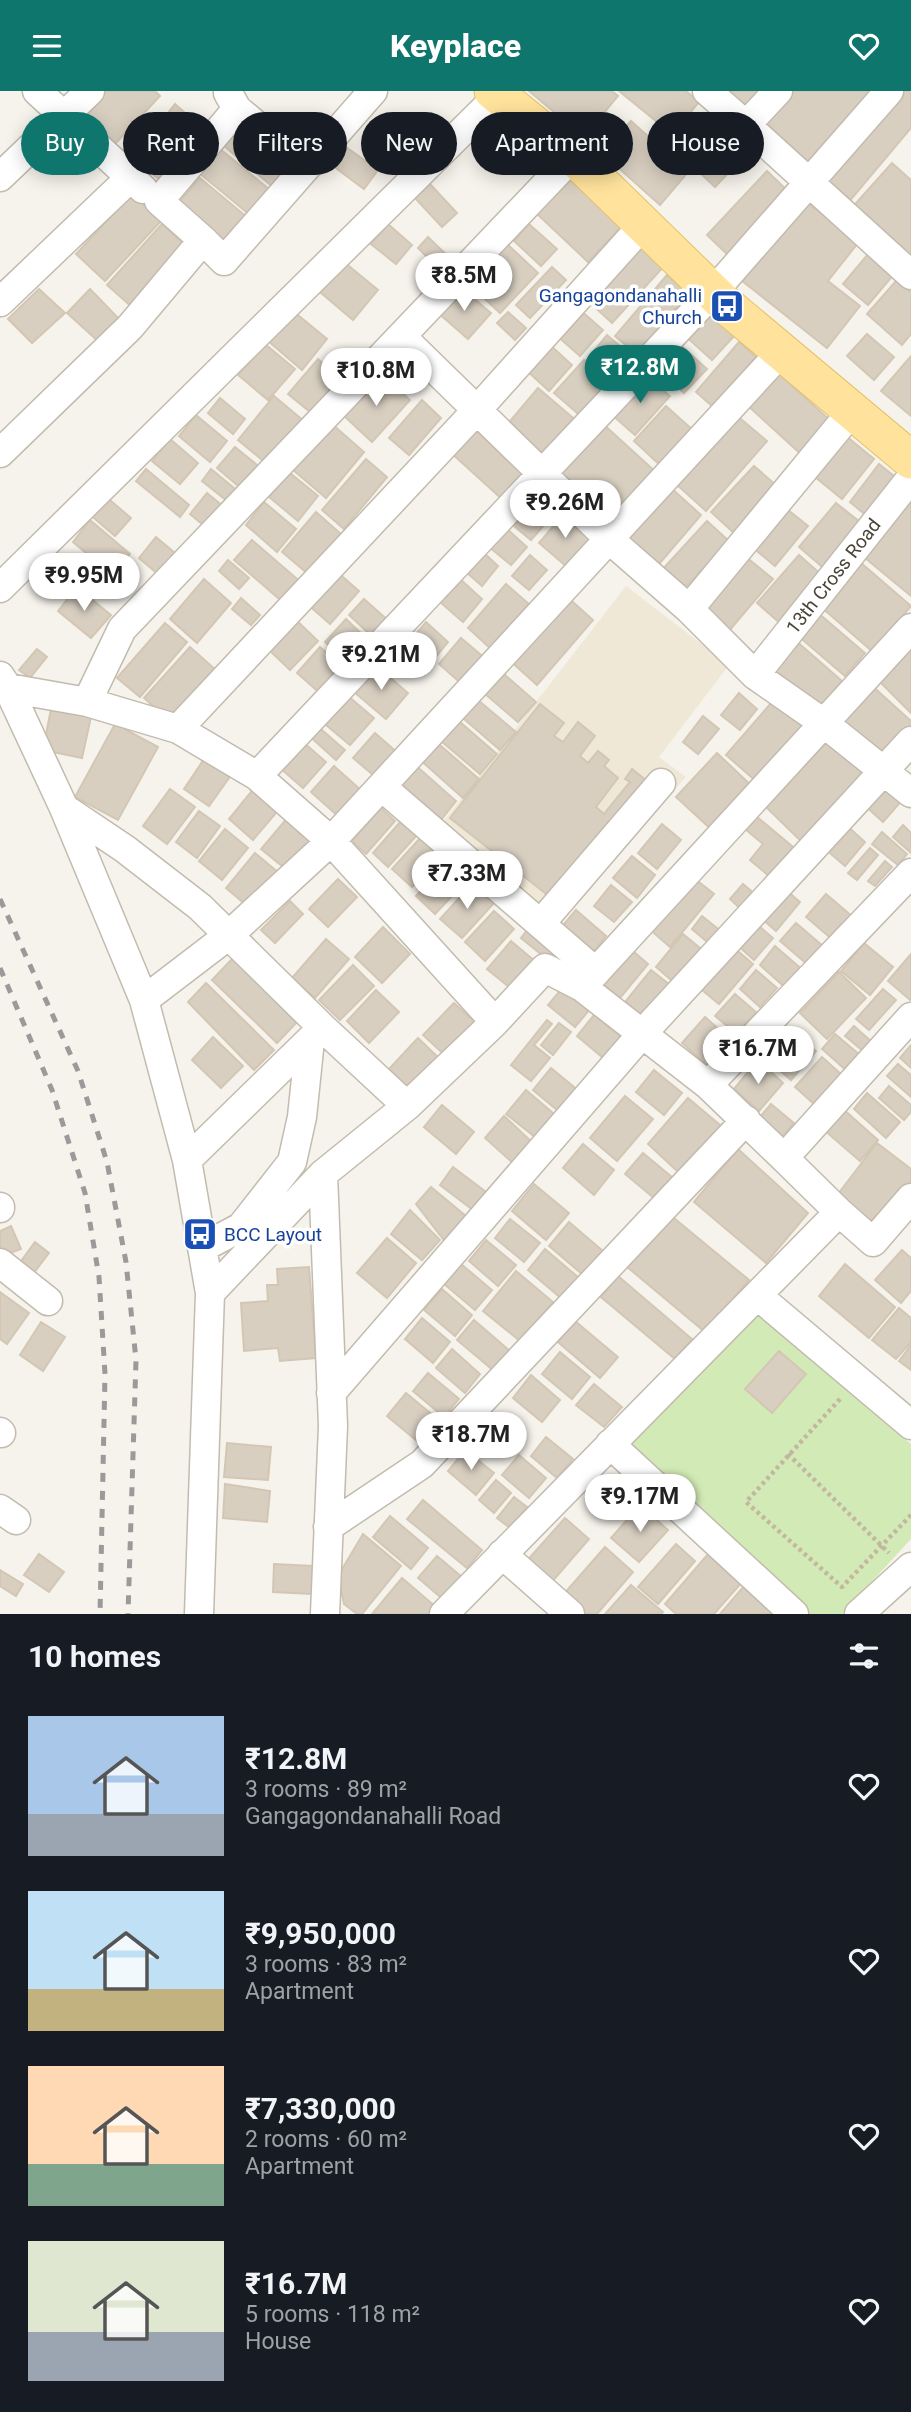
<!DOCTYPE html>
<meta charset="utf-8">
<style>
body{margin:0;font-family:Roboto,sans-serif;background:#20242c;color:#f1f3f6;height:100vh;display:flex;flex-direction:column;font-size:26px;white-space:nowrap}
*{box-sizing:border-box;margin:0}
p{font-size:23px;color:#9ea1a6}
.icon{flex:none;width:38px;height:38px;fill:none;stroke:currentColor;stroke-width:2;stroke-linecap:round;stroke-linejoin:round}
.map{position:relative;height:1523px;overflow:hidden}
.details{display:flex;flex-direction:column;background:#171b24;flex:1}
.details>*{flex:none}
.banner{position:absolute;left:21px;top:21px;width:870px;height:63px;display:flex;gap:14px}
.price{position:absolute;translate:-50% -60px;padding:0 16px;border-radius:24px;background:#fff;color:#222;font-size:23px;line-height:46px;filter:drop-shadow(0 2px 4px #0008)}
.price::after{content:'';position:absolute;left:50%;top:42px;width:21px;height:16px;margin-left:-10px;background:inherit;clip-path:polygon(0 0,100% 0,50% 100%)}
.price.selected{background:#0f766e;color:#fff}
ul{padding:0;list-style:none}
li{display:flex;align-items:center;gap:21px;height:175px;padding:0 28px}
li span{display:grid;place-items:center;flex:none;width:196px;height:140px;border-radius:0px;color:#555}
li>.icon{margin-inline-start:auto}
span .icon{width:84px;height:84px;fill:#fffc;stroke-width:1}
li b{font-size:30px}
h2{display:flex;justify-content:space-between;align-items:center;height:84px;padding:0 28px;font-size:30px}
.chip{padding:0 24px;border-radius:32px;background:#171b24;box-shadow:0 4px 18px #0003;font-size:24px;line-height:63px}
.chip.selected{background:#0f766e;color:#fff}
header{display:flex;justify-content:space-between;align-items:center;height:91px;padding:0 28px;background:#0f766e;color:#fff;font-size:32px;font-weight:800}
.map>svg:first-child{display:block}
.education{fill:#efe8d6}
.green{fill:#d2eab5}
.building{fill:#d8cfc1;stroke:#d3c7b4;stroke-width:2}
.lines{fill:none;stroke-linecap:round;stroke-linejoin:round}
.minor-casing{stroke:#c2bbae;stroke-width:31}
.major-casing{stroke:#e6c16a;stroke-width:39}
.path{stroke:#c4b79f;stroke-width:4.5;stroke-dasharray:3.5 3.5;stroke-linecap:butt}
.minor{stroke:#fff;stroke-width:28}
.major{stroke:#ffe39c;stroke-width:37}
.rail{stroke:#9a9a9a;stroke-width:5;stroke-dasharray:9 9;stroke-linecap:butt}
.labels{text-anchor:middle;stroke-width:7;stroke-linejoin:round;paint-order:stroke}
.transit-label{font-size:19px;fill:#164399;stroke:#fff;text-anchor:end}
.street-label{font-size:19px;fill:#4b4439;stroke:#fff}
</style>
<header><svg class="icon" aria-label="menu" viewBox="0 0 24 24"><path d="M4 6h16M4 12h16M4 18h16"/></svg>Keyplace<svg class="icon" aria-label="heart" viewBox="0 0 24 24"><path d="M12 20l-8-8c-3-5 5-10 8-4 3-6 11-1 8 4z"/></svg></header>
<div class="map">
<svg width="911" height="1523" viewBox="0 0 911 1523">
<rect width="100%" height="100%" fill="#f6f3ec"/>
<!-- education -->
<path class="education" d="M626,495l103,79 -70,92 27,20 -129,140 -117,-91z"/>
<!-- green -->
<path class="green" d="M759,1223l152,130v95l-69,75h-57l-174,-152z"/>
<!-- building -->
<path class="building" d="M100,0h55l5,5 -47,50 -35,-32z
M529,0h83l6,5 -34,41z
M619,0h67l13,11 -27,32z
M719,0h45l-21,22z
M791,0h85l-72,80 -47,-42z
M895,0h13l3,2v35l-64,76 -27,-23z
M175,13l27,24 -42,52 -27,-22z
M708,24l40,37 -33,35 -39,-37z
M631,30l57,51 -28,33 -58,-52z
M243,32l50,41 -20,23 -49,-41z
M346,56l32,23 -14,19 -32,-24z
M219,57l51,42 -20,25 -52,-43z
M892,72l19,17v87l-62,-56z
M767,80l24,23 -60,64 -24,-23z
M569,85l53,50 -34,36 -53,-50z
M200,87l48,40 -26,30 -48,-40z
M430,93l27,29 -15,14 -27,-29z
M132,103l29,27 -56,60 -29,-27z
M804,109l54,43 -30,38 32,25 -33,42 -86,-68z
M162,133l25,23 -55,60 -25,-22z
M388,133l24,21 -16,19 -25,-20z
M529,133l28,25 -16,17 -27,-25z
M428,146l27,26 -11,11 -26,-26z
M638,149l27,25 -53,58 -27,-25z
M505,151l33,31 -38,40 -33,-31z
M869,162l25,21 -26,31 -25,-21z
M344,171l34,28 -25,30 -33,-28z
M552,176l14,13 -36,38 -14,-13z
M667,184l21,18 -51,61 -22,-18z
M897,189l14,12v42l-9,11 -35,-31z
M459,195l32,27 -23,26 -31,-27z
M39,198l26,24 -33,30 -24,-24z
M90,198l29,30 -21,22 -31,-28z
M705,217l30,27 -23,25 -29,-26z
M579,218l24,21 -23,26 -24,-21z
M293,220l34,28 -25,31 -34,-29z
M508,221l18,16 -11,12 -18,-17z
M867,243l27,23 -20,23 -27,-24z
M607,244l27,23 -18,21 -27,-22z
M675,249l32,29 -23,24 -31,-30z
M739,251l17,15 -44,49 -16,-14z
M265,253l30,25 -27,31 -30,-25z
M550,254l22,20 -23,26 -23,-21z
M399,258l28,28 -15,14 -28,-27z
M911,265v60l-30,-25z
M318,268l25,22 -29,34 -26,-21z
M584,269l28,26 -29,32 -29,-25z
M777,281l56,51 -30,33 -56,-51z
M381,283l29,26 -38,42 -29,-27z
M645,284l25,21 -35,39 -24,-21z
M538,297l40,34 -32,38 -40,-34z
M274,305l30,25 -37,43 -29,-24z
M220,307l25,21 -12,15 -25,-21z
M422,309l19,18 -32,37 -20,-17z
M666,315l28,25 -32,36 -28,-26z
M735,323l32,27 -61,70 -30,-27z
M196,324l31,26 -17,21 -31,-26z
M602,332l56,51 -46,50 -56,-51z
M332,333l32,28 -38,46 -33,-28z
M471,335l54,50 -22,24 -54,-49z
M846,345l28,23 -32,40 -28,-23z
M170,348l28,24 -18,21 -28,-23z
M235,356l27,22 -19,21 -26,-22z
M366,368l21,18 -43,52 -22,-19z
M879,373l25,20 -30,38 -24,-20z
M754,375l23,20 -43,47 -23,-21z
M146,378l43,36 -9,12 -44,-36z
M211,378l29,24 -9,11 -29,-23z
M290,382l28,23 -20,25 -29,-24z
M671,397l30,27 -42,49 -31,-26z
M207,402l18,15 -17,21 -18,-15z
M541,403l17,15 -27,31 -17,-14z
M104,404l27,23 -16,18 -27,-23z
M911,408v97l-47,-39z
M264,411l32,27 -19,23 -31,-27z
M836,412l29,23 -37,46 -29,-25z
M783,415l25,20 -33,40 -24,-20z
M316,421l25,22 -34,39 -25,-21z
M564,423l27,23 -25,29 -27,-23z
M90,429l40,34 -17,21 -40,-33z
M707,430l22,20 -47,50 -21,-20z
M506,437l21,19 -16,18 -22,-18z
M156,446l20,17 -17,21 -20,-17z
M252,449l51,44 -18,20 -51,-44z
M483,461l15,14 -16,20 -16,-14z
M740,461l33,27 -45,53 -32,-28z
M530,464l17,15 -18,20 -17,-14z
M799,464l24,21 -42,48 -24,-21z
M228,469l21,18 -10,11 -20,-18z
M860,471l51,44 -38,46 -52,-45z
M335,479l24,21 -29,33 -24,-21z
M204,488l27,24 -34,40 -27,-24z
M460,488l22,20 -19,23 -23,-20z
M506,493l23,20 -38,45 -23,-21z
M77,496l34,28 -20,23 -33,-27z
M564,503l29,26 -56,65 -29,-26z
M241,507l19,17 -9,10 -19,-16z
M364,508l26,23 -15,17 -26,-24z
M817,521l48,41 -20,23 -48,-41z
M295,528l23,22 -28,29 -23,-22z
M346,528l24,23 -21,22 -24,-22z
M426,531l22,20 -15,18 -23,-19z
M165,532l22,19 -47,55 -23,-19z
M461,547l25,21 -23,26 -24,-21z
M794,548l48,42 -24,28 -48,-42z
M911,550v72l-36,-36z
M190,556l27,24 -46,51 -27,-24z
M320,556l25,22 -23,26 -25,-22z
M37,558l10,8 -17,21 -11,-8z
M377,575l31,27 -22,26 -32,-27z
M496,576l40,35 -18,20 -40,-34z
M869,592l42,38v6l-30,32 -44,-40z
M739,602l18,16 -17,21 -19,-15z
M472,604l44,37 -16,18 -43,-37z
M778,604l31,27 -52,60 -31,-27z
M348,605l26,22 -24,27 -25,-21z
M540,613l24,19 -10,13 9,6 15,-20 17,14 -15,20 8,7 10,-12 11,9 -5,6 14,12 -22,29 8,7 26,-32 -5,-3 7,-10 16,13 -94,118 -104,-82z
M51,618l40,8 -9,41 -39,-8z
M453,625l44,38 -17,20 -45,-38z
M703,625l16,13 -21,25 -15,-12z
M115,633l43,23 -40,73 -43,-23z
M315,633l30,26 -9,10 -29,-26z
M375,642l24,21 -21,25 -25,-21z
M834,644l38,37 -69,71 -38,-37z
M433,648l46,40 -16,19 -45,-40z
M303,651l23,20 -23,26 -23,-20z
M208,662l26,18 -25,35 -25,-17z
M717,662l36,34 -40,44 -37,-34z
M413,672l43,38 -19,24 -44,-39z
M334,675l28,25 -23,26 -28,-25z
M883,688l21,19 -21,24 -21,-19z
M256,695l25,21 -28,33 -24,-21z
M170,698l25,18 -28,37 -24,-18z
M381,717l14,13 -29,33 -14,-13z
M199,720l21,15 -23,32 -21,-16z
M289,725l25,21 -27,33 -26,-21z
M756,725l43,36 -24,29 -25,-21 13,-16 -18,-15z
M401,730l16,14 -29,32 -15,-14z
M662,733l19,16 -24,29 -19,-16z
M845,733l20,18 -20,24 -21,-18z
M903,734l8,8v20l-18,-16z
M225,738l23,19 -26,32 -23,-19z
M882,741l25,22 -9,11 -26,-21z
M422,745l21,18 -31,33 -20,-18z
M870,757l8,7 -21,25 -9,-7z
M255,762l25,21 -29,35 -25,-21z
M632,765l23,19 -18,23 -24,-20z
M449,769l20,18 -34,36 -19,-18z
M885,770l7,6 -17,19 -7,-5z
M690,784l24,19 -44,53 -23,-20z
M338,788l19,18 -29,30 -19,-18z
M473,792l21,20 -32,35 -22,-19z
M743,793l14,12 -13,16 -14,-13z
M611,794l21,17 -18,20 -20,-16z
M786,799l14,12 -24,29 -15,-13z
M826,803l27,23 -20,23 -27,-23z
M290,810l13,13 -28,29 -14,-13z
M576,819l30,26 -16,20 -31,-26z
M494,820l20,18 -29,32 -20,-19z
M702,825l21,17 -11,13 -20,-17z
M754,831l19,16 -19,22 -19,-17z
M796,832l34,29 -16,18 -34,-29z
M531,834l26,22 -10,12 -26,-21z
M383,836l27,27 -28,29 -27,-26z
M683,843l23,19 -28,33 -22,-19z
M326,848l23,20 -34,39 -23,-20z
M511,850l26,22 -23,28 -27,-22z
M864,852l29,24 -23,28 -29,-24z
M626,854l22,19 -28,34 -23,-19z
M732,855l21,18 -34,40 -22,-18z
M775,855l29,25 -16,19 -28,-25z
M911,863v45l-1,1 -22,-19z
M234,866l65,63 -22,23 -65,-63z
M353,874l21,21 -34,34 -21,-20z
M651,879l19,15 -27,32 -18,-15z
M756,879l21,18 -17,19 -20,-18z
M839,881l27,26 -39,41 -27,-26z
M206,892l68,67 -20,20 -66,-68z
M564,895l27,22 -16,19 -27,-22z
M883,898l13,11 -27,30 -13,-11z
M376,899l23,22 -30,31 -22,-22z
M735,903l21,18 -19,22 -22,-18z
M454,912l24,22 -31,32 -24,-22z
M594,924l32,26 -18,21 -31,-26z
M705,926l25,22 -23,26 -25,-22z
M547,929l5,4 -18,21 16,13 -19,23 -20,-16z
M559,932l12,9 -18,23 -12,-10z
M854,935l19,17 -9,9 -19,-16z
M789,937l27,23 -25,29 -27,-23z
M835,943l26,22 -13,16 -26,-23z
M213,946l30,29 -22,22 -29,-28z
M418,947l25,24 -29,31 -25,-24z
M911,954v23l-11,-10z
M822,966l20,18 -27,30 -20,-18z
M758,969l25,23 -24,28 -25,-22z
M898,973l13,11v22l-24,-21z
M551,977l29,24 -18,22 -29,-24z
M654,979l28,23 -18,22 -28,-23z
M889,995l22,19v7l-7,8 -25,-22z
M526,999l33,28 -19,23 -34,-27z
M867,1002l33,29 -14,16 -32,-29z
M625,1005l28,23 -36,42 -27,-23z
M688,1007l38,32 -48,42 -30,-28z
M771,1013l23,19 -12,14 -22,-20z
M442,1014l32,27 -18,22 -32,-27z
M842,1017l36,32 -18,21 -36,-31z
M504,1025l30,28 -19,21 -30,-27z
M877,1052l34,26v13l-41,40 -32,-28z
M583,1053l31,26 -20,25 -31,-27z
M738,1058l70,64 -42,50 -72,-61z
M643,1062l29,24 -18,21 -29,-24z
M453,1076l33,25 -13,18 -33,-25z
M534,1093l35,29 -23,27 -34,-29z
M431,1096l36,30 -21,26 -30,-39z
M410,1119l30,30 -18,20 -31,-26z
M669,1123l80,66 -44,52 -79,-66z
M510,1128l30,24 -16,19 -29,-24z
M569,1131l34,29 -20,24 -34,-29z
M11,1135l10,23 -21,8v-26z
M387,1147l29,25 -29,35 -30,-25z
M486,1149l30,25 -18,21 -29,-25z
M35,1151l14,11 -16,21 -14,-10z
M545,1158l34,29 -17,21 -34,-29z
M902,1159l9,8v33l-10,12 -26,-23z
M461,1173l31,26 -17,20 -31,-26z
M845,1173l50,43 -26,31 -50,-42z
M309,1176l7,91 -36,3 -2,-13 -34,3 -3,-48 27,-2 -1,-16h11l-1,-16z
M516,1180l37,31 -33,39 -37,-30z
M618,1185l74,63 -17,20 -74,-62z
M442,1198l30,26 -17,21 -31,-26z
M0,1201l29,21 -22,31 -7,-5z
M899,1217l12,10v24l-15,17 -24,-19z
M422,1227l28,24 -17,21 -28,-24z
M474,1229l36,31 -16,20 -37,-31z
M575,1230l43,36 -18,21 -42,-36z
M41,1231l24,15 -22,34 -23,-16z
M911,1254v25l-12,-9z
M452,1258l28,25 -15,19 -29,-25z
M779,1260l27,23 -34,39 -27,-24z
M560,1261l30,25 -18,22 -30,-25z
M428,1282l31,26 -15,18 -31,-26z
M531,1284l29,25 -18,22 -29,-24z
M594,1293l28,23 -18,20 -28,-22z
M406,1302l35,29 -19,23 -35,-29z
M546,1346l27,22 -16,19 -26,-22z
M227,1352l44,4 -3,33 -44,-3z
M465,1359l29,23 -18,22 -28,-24z
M519,1364l27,23 -17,20 -27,-23z
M496,1389l15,13 -17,20 -15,-13z
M225,1393l45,7 -3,31 -44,-4z
M514,1406l13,10 -17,21 -13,-10z
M423,1409l59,50 -15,18 -60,-49z
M640,1414l28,25 -29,32 -28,-24z
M390,1425l38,32 -17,21 -38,-32z
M565,1427l24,21 -39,45 -25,-21z
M363,1443l38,32 -39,48h-5l-13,-10 -6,-28z
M676,1453l19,17 -37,43 -20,-17z
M605,1456l28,25 -36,42h-11l-23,-19z
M709,1462l33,29 -28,32h-38l-11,-10z
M39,1463l25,18 -15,20 -25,-17z
M437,1465l26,22 -18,23 -27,-23z
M274,1473l39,2 -1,28 -39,-2z
M0,1479l23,14 -7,12 -16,-10z
M402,1487l34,29 -6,7h-58z
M631,1494l32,27 -2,2h-56z
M745,1494l33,29h-58z"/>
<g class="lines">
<!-- minor casing -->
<g class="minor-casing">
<path id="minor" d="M37,0l106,98
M707,0l39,34 32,-34
M228,2l9,16 69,58
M746,34l165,150
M0,86l90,-86
M203,149l-44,-39 78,-92
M0,211l130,-124
M402,246l207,202 172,-187
M0,362l130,-126 73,-87 21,21 149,-170
M0,497l503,-497
M689,518l164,-199
M755,584l156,-197
M0,585l8,12 56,120 80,192 43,160 23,133 -11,321
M8,597l79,14 91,27 79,47 74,65 278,-302 80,70 66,66 70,49 86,69
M87,611l35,-73 451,-473
M178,638l298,-318 167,-186
M257,685l457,-485 175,-200
M382,696l214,185
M64,717l61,41 75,58 123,121 84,78
M541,832l120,-140
M582,896l329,-359
M144,909l85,-65 102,-94 164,181
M708,994l203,-212
M187,1069l128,-125
M323,1083l10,252 -8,188
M0,1116v1
M839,1121l34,30 38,-44
M202,1157l39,-21 51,-65 10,-45 8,-77
M0,1172l48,38
M210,1202l113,-119 84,-68 88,-84 50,-54 37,19 126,98 76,73
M758,1205l153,129
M331,1302l310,-358 270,-294
M0,1341l1,1
M610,1353l184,170
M0,1418l16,11
M328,1436l94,-63 324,-344
M502,1463l68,60
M444,1523l395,-402 -55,-54 127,-141
M859,1523l52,-47"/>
</g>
<!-- major casing -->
<g class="major-casing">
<path id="major" d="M493,0l80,65 154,150 184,154"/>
</g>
<!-- path -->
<path class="path" d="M840,1308l-94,103 96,85 69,-72
M788,1363l101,99"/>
<!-- minor -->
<use href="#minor" class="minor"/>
<!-- major -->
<use href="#major" class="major"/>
<!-- rail -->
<path class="rail" d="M0,808l78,172 29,91 19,100 10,98 -8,254
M0,877l52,122 33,103 14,84 6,97 -5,240"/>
</g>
<!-- icons -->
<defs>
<g id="bus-square" transform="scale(1.75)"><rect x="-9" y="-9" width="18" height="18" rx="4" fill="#1a4fb4" stroke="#fff"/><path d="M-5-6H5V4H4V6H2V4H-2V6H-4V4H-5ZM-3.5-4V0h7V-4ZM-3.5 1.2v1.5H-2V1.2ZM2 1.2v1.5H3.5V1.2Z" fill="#fff"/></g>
</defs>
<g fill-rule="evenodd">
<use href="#bus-square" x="727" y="215"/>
<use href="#bus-square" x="200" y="1143"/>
</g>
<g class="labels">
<!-- transit labels -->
<g class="transit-label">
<text x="702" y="211">Gangagondanahalli<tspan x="702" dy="22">Church</tspan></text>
<text x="224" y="1150" text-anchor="start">BCC Layout</text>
</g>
<!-- street labels -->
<g class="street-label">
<text transform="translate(833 485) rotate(-52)" y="7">13th Cross Road</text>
</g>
</g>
</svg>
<b class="price" style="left:464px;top:222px">₹8.5M</b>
<b class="price selected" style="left:640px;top:314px">₹12.8M</b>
<b class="price" style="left:376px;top:317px">₹10.8M</b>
<b class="price" style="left:565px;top:449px">₹9.26M</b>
<b class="price" style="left:84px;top:522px">₹9.95M</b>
<b class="price" style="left:381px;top:601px">₹9.21M</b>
<b class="price" style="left:467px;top:820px">₹7.33M</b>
<b class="price" style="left:758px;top:995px">₹16.7M</b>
<b class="price" style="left:471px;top:1381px">₹18.7M</b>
<b class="price" style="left:640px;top:1443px">₹9.17M</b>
<div class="banner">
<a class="chip selected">Buy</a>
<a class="chip">Rent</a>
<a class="chip">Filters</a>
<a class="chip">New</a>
<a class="chip">Apartment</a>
<a class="chip">House</a>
</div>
</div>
<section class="details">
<h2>10 homes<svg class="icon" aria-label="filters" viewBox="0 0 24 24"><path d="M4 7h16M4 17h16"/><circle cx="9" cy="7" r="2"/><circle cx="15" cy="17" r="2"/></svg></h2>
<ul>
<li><span style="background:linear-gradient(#a9c7e8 70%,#9aa5b1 0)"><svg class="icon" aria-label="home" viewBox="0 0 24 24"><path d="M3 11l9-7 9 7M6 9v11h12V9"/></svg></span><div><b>₹12.8M</b><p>3 rooms · 89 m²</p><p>Gangagondanahalli Road</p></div><svg class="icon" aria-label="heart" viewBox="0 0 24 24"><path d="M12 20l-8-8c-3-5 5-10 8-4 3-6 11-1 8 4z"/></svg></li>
<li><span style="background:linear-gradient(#bfe0f5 70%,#c2b280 0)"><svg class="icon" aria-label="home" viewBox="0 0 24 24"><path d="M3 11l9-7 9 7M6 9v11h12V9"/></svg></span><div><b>₹9,950,000</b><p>3 rooms · 83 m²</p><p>Apartment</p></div><svg class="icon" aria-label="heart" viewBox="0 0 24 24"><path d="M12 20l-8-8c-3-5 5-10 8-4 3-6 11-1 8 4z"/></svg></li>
<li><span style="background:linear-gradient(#ffd9b3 70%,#7fa58c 0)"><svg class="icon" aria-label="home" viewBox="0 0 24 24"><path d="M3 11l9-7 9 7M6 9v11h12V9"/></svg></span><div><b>₹7,330,000</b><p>2 rooms · 60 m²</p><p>Apartment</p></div><svg class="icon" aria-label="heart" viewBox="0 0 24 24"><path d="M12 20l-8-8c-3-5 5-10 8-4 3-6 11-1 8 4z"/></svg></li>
<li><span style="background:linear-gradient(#dfe7d0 65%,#9aa5b1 0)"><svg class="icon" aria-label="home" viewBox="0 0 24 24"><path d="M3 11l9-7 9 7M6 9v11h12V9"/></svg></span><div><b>₹16.7M</b><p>5 rooms · 118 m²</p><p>House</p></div><svg class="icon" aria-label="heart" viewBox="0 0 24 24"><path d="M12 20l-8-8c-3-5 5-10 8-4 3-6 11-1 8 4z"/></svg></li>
</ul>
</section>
